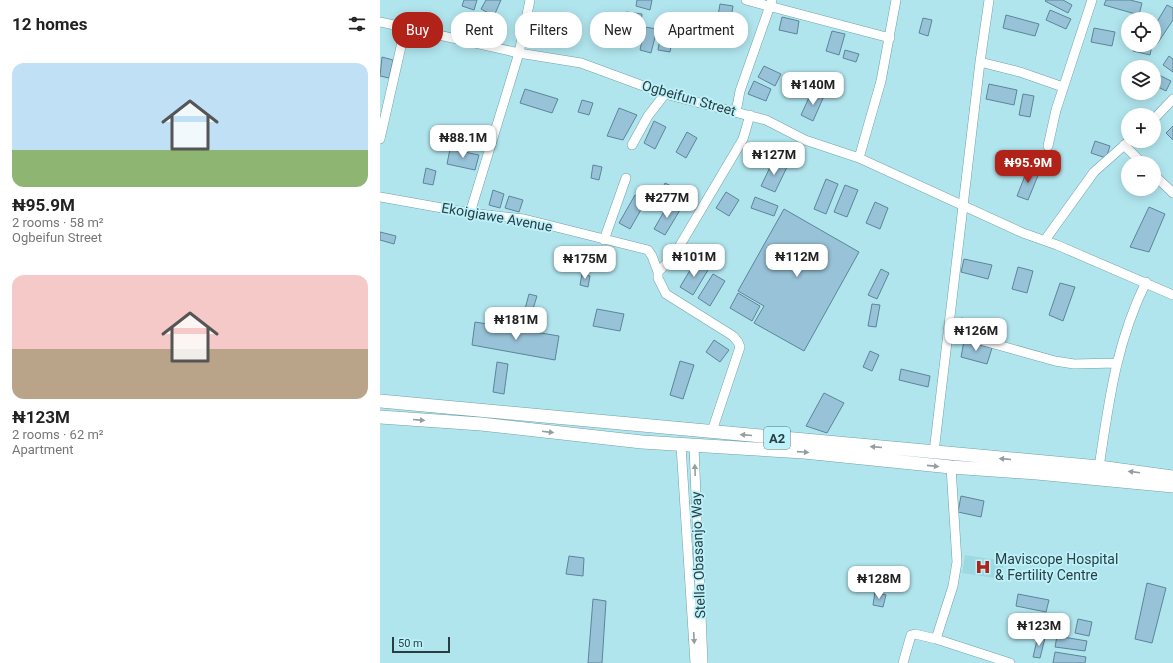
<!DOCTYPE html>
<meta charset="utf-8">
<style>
body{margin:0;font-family:Roboto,sans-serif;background:#f2f2f2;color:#222;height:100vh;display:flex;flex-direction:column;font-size:15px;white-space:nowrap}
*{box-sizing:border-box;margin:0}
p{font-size:13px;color:#767676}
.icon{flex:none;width:22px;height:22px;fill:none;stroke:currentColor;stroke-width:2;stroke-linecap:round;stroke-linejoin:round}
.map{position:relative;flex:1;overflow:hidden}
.side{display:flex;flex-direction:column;background:#fff;width:380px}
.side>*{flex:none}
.hud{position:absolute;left:12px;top:12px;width:380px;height:36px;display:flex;gap:8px}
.fabs{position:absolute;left:741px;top:12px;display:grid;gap:8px}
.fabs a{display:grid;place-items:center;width:40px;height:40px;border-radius:50%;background:#fff;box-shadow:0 2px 10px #0003;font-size:20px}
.scale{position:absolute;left:12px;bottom:10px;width:58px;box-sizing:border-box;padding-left:4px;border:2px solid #293e42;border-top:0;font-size:11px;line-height:14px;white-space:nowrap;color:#293e42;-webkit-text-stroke:3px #bef2fb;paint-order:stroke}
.price{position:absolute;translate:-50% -34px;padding:0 9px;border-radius:8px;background:#fff;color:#222;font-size:13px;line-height:26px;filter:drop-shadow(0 1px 2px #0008)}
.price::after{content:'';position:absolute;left:50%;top:24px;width:12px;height:9px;margin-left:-6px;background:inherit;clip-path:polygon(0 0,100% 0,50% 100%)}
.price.current{background:#b12218;color:#fff}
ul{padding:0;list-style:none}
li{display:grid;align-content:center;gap:8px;height:212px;padding:0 12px}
li span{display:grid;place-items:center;height:124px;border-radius:12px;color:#555}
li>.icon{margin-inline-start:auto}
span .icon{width:72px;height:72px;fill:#fffc;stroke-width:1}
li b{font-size:17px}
h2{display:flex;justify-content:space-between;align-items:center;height:48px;padding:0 12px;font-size:17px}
.pill{padding:0 14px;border-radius:16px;background:#fff;box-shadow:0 2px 10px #0003;font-size:14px;line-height:36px}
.pill.current{background:#b12218;color:#fff}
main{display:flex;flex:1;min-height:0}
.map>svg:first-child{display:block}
.built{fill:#9dd9e3}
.building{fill:#97c2d7;stroke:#5c8599}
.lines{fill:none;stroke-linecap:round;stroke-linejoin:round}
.minor-casing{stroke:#6fa1a9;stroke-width:10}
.highway-casing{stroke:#6fa1a9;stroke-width:14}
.minor{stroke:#fff;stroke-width:9}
.highway{stroke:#fff;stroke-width:13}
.oneway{fill:#949ea0}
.labels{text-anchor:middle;stroke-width:3.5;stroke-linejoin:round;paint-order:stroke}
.shield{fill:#bef2fb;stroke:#56747a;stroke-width:1}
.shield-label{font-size:13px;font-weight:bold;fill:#293e42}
.street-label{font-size:14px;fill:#293e42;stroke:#bef2fb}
.poi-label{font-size:14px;fill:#293e42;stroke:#bef2fb;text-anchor:start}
</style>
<main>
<section class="side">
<h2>12 homes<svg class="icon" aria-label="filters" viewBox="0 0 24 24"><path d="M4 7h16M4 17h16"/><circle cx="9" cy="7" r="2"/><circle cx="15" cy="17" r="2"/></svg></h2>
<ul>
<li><span style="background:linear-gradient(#bfe0f5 70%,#8fb573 0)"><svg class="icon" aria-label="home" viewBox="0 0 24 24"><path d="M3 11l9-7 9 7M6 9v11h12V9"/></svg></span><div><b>₦95.9M</b><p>2 rooms · 58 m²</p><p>Ogbeifun Street</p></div></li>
<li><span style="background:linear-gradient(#f6c9c9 60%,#b9a48a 0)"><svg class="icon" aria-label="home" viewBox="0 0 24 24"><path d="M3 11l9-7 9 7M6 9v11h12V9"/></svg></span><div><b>₦123M</b><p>2 rooms · 62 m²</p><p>Apartment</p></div></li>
</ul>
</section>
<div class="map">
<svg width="793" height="663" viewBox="0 0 793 663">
<rect width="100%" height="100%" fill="#b1e5ee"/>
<!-- built -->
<path class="built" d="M585,555l39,6 -3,18 -39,-6z"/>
<!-- building -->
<path class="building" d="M84,0h13l-3,10 -12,-4z
M106,0h15l-7,16 -13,-7z
M257,0h15l-2,10 -14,-4z
M666,0h17l9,5 -4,8 -23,-12z
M726,0h24l12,3 -3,12 -35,-10z
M340,4l13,2 -4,24 -13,-2z
M787,5l6,3v12l-16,24 -3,-1v-16z
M670,10l21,9 -5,10 -20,-9z
M246,12l16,2 -1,9 -17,-3z
M626,15l33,9 -4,12 -32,-8z
M402,17l17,4 -2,13 -18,-4z
M543,18l9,2 -4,16 -9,-3z
M283,20l13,2 -6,30 -12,-2z
M232,21l25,5 -2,14 -26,-5z
M265,27l12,2 -6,24 -11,-3z
M714,28l21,4 -3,14 -21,-4z
M452,31l13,3 -6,21 -13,-4z
M754,45h18l-2,10 -17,-4z
M465,50l14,4 -3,8 -13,-4z
M789,56l4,3v13l-10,-7z
M2,57l11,3 -4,18 -9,-2z
M384,66l17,8 -6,12 -17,-9z
M775,73l16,8 -5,10 -12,-6z
M374,81l17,8 -5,12 -18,-7z
M609,84l28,6 -3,15 -28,-6z
M145,89l33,10 -6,14 -32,-10z
M432,91l12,5 -11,25 -12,-6z
M643,94l11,2 -4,21 -11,-2z
M202,100l11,3 -4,12 -11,-3z
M239,108l18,7 -14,25 -16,-4z
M274,121l12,6 -11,22 -11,-6z
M793,126v14l-7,-7z
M307,132l10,6 -11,20 -10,-6z
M715,141l15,5 -4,12 -15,-5z
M70,149l29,6 -4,15 -28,-6z
M393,161l14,6 -12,25 -14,-6z
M213,165l9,2 -3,13 -8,-2z
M46,168l10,3 -3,14 -10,-2z
M648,168l11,5 -11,27 -11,-4z
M446,179l12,5 -12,30 -12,-5z
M285,183l8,4 -5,11 -8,-4z
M465,185l13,5 -11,27 -13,-5z
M113,190l11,4 -4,14 -11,-3z
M346,192l13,8 -10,16 -13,-8z
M255,195l11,6 -16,28 -11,-6z
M129,196l14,4 -4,12 -14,-4z
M375,197l23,9 -4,10 -23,-8z
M495,202l13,6 -8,21 -14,-6z
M289,203l11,7 -15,25 -11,-6z
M769,207l16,7 -16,38 -19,-5z
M404,209l75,43 -55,99 -50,-28 10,-17 -26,-15z
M0,232l16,4 -2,8 -14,-4z
M584,259l28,6 -4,14 -27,-7z
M315,262l13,8 -15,25 -13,-8z
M638,267l15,4 -6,22 -15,-4z
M501,269l8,4 -12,26 -9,-4z
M202,274l8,2 -2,11 -8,-2z
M333,274l12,7 -15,25 -12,-8z
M680,283l15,4 -12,34 -14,-6z
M358,293l22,13 -8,15 -22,-13z
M149,294l8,2 -5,16 -7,-3z
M492,304l8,1 -4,22 -8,-1z
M217,309l27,5 -4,17 -27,-5z
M581,318l45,10 -2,9 -45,-9z
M95,322l84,14 -4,24 -83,-15z
M334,340l15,10 -9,12 -14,-10z
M584,341l28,7 -5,16 -26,-7z
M490,351l9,4 -7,16 -9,-4z
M300,361l14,4 -11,34 -13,-4z
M117,362l11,2 -4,30 -11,-2z
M521,369l29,7 -2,11 -29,-7z
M444,393l20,10 -17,30 -21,-7z
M581,496l23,5 -3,16 -23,-5z
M189,556l15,2 -1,18 -17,-2z
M767,583l19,5 -14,55 -17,-4z
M495,592l11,3 -3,12 -10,-2z
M638,594l31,6 -3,12 -30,-6z
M213,599l13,2 -4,62h-14z
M698,619l14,3 -3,14 -14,-3z
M658,636l7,2 -5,20 -7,-1z
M677,636l30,5 -2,10 -30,-4z
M675,652l31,5 -1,6h-32z"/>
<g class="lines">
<!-- minor casing -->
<g class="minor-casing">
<path id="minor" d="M366,0l144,38
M0,22l139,31 62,10 84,31 101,26 39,20 54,18 164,75 34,12 116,50
M600,62l40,10 43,15
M356,112l4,-21 32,-91
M774,119l19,-20
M0,139l25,-110
M252,145l16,-29 17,-22
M744,145l18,18
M668,146l8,-36 36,-110
M479,158l22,-77 15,-81
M774,175l19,18
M0,197l90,16 54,6 124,31 4,6 6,16v6l8,16 67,42 5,6 2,5 -28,84
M90,213l49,-160 11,-53
M224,240l22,-62
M665,240l49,-68 35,-31
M278,272l15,-15 70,-118 7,-24
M568,331l107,30 19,3 42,-1
M301,446l14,217
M314,447l9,216
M554,452l46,-390 9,-62
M719,467c10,-66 17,-124 47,-185
M556,639l17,-53 4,-24 -6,-95
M523,663l8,-28 4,-1 21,5 74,24"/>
</g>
<!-- highway casing -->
<g class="highway-casing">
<path id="highway" d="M0,401l719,66 74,10
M0,417l101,7 161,18 162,10 147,15 86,6 136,13"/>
</g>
<!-- minor -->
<use href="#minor" class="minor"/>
<!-- highway -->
<use href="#highway" class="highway"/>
</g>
<!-- one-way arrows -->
<defs><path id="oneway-solid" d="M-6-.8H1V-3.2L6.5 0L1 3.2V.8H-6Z"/></defs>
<g class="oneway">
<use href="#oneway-solid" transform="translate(39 420) rotate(5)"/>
<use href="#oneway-solid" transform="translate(168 432) rotate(7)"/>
<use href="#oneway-solid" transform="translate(366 435) rotate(-175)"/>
<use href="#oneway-solid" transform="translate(496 447) rotate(-175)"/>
<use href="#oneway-solid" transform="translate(423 452) rotate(4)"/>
<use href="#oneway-solid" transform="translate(625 459) rotate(-175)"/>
<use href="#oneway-solid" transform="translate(553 466) rotate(6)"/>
<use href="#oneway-solid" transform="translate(315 470) rotate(-92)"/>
<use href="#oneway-solid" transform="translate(754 472) rotate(-173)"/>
<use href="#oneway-solid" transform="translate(314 638) rotate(87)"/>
</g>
<!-- icons -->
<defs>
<g id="hospital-bare" transform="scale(1.2)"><path d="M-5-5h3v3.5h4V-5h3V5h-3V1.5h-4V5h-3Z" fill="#b12218" stroke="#bef2fb" stroke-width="2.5" paint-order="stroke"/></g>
</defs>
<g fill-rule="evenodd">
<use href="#hospital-bare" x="603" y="567"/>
</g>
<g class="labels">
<!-- shield labels -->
<rect class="shield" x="384" y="427" width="26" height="22" rx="3"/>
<g class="shield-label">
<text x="397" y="443">A2</text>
</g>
<!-- street labels -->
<g class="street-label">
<text transform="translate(309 98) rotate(16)" y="5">Ogbeifun Street</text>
<text transform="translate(117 217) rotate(10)" y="5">Ekoigiawe Avenue</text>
<text transform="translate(318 555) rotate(-92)" y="5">Stella Obasanjo Way</text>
</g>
<!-- poi labels -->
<g class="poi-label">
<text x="615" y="564">Maviscope Hospital<tspan x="615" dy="16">&amp; Fertility Centre</tspan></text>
</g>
</g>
</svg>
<div class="fabs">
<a><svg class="icon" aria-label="locate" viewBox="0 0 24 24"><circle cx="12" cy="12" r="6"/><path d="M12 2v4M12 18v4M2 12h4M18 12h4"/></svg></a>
<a><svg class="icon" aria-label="layers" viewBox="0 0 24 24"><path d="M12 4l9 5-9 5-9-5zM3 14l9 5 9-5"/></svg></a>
<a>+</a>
<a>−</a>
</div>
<div class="scale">50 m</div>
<b class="price" style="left:433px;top:106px">₦140M</b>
<b class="price" style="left:83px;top:159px">₦88.1M</b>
<b class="price" style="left:394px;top:176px">₦127M</b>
<b class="price current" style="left:648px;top:184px">₦95.9M</b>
<b class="price" style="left:287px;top:219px">₦277M</b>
<b class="price" style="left:314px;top:278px">₦101M</b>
<b class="price" style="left:417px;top:278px">₦112M</b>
<b class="price" style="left:205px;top:280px">₦175M</b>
<b class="price" style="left:136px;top:341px">₦181M</b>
<b class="price" style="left:596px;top:352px">₦126M</b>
<b class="price" style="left:499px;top:600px">₦128M</b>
<b class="price" style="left:659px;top:647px">₦123M</b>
<div class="hud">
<a class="pill current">Buy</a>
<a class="pill">Rent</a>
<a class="pill">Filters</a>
<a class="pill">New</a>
<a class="pill">Apartment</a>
</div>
</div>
</main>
